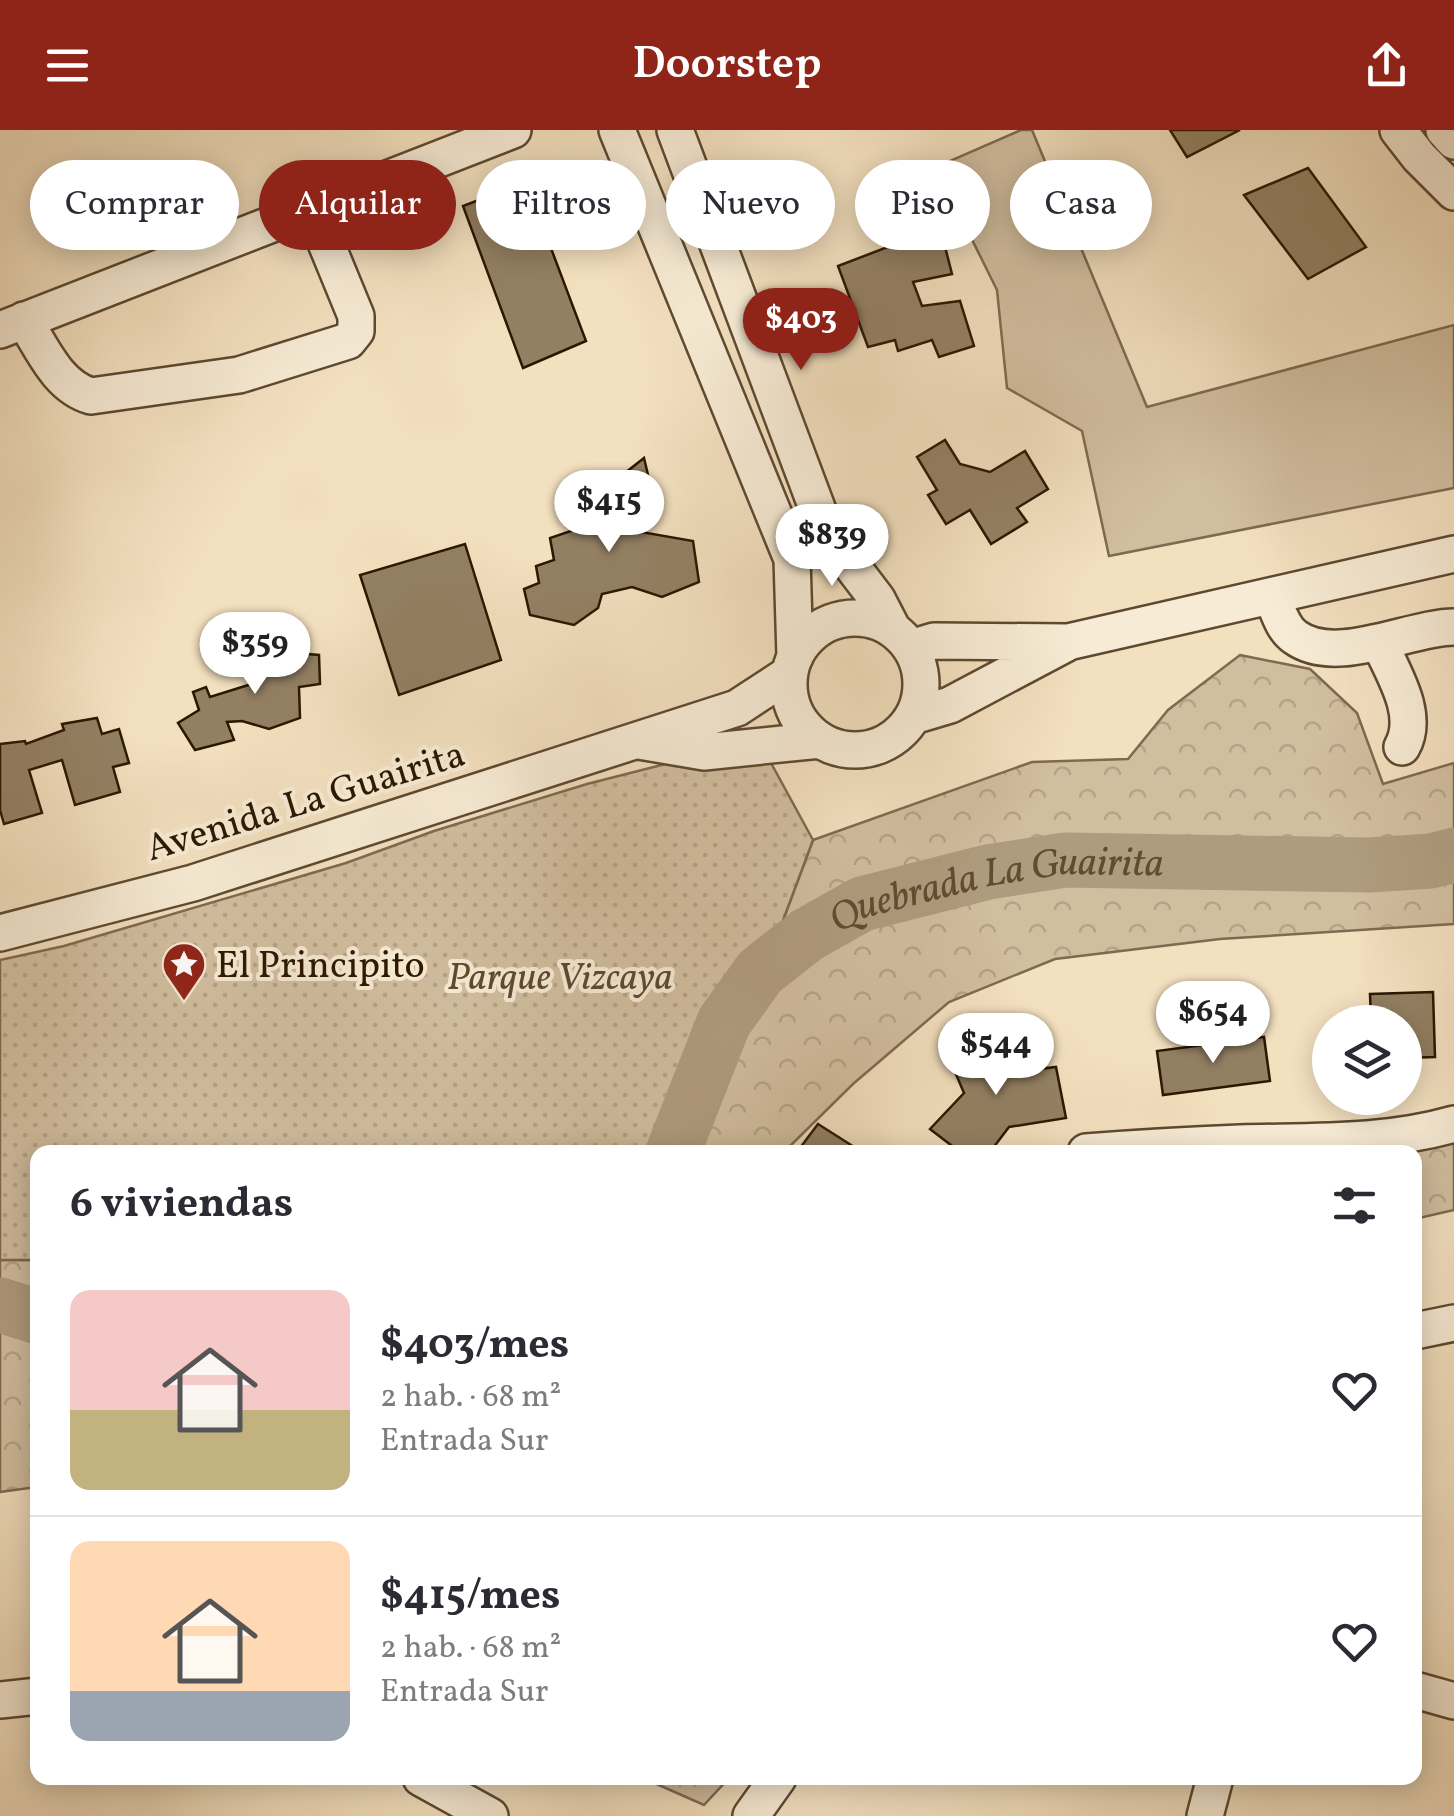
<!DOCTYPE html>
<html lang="es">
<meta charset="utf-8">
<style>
body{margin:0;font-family:Vollkorn,serif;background:#f2f2f3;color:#2b2b33;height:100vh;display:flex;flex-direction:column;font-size:38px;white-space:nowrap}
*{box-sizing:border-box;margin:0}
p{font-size:32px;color:#7c7c81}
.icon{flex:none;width:55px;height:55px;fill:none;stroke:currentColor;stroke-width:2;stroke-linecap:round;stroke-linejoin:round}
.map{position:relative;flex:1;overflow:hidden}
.sheet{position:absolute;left:30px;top:1015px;width:1392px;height:640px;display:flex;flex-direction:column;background:#fff;border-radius:20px;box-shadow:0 5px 25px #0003}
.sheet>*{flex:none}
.hud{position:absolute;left:30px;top:30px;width:1395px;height:90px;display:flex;gap:20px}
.buttons{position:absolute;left:1312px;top:875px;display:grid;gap:20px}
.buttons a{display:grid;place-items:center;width:110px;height:110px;border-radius:50%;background:#fff;box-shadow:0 5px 25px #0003;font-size:50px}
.price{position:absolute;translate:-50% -85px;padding:0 22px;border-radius:35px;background:#fff;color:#222;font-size:32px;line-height:65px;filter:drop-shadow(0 2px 5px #0008)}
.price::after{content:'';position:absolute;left:50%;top:60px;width:30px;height:22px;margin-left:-15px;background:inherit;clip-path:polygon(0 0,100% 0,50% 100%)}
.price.active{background:#8f2418;color:#fff}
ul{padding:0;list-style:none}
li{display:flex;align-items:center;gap:30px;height:250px;padding:0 40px}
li+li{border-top:2px solid #e1e1e2}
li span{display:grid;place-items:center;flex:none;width:280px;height:200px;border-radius:20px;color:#555}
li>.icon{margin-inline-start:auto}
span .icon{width:120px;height:120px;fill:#fffc;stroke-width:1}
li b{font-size:42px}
h2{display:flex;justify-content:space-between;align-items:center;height:120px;padding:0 40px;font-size:42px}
.tag{padding:0 35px;border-radius:45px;background:#fff;box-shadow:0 5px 25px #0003;font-size:35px;line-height:90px}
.tag.active{background:#8f2418;color:#fff}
header{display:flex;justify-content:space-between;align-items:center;height:130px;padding:0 40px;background:#8f2418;color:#fff;font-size:45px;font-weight:600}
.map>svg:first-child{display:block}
.grass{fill:#d1be9f;stroke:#7e6a50;stroke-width:2.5}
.forest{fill:url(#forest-crowns);stroke:#7e6a50;stroke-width:2.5}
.park{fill:url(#park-dots);stroke:#7e6a50;stroke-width:2.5}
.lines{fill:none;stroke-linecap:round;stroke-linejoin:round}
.river{stroke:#af9c7e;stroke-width:55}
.building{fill:#938063;stroke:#2c1700;stroke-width:2.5}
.minor-casing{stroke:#5e4930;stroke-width:40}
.minor{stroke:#f7ebd5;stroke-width:35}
.labels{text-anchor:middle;stroke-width:8;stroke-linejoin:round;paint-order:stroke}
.street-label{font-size:38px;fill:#2c1700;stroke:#f7ebd5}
.poi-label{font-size:38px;fill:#2c1700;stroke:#f7ebd5;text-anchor:start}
.park-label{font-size:38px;font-style:italic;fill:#5e4930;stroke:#f7ebd5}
.water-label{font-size:40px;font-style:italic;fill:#604c32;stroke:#f7ebd5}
</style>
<header><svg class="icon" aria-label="menu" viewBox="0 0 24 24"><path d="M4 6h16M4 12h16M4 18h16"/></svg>Doorstep<svg class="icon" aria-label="share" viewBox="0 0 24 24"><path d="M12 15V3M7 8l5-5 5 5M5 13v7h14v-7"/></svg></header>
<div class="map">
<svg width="1454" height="1686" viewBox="0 0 1454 1686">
<defs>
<pattern id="forest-crowns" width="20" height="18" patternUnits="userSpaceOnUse" patternTransform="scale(2.5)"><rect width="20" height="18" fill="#d1be9f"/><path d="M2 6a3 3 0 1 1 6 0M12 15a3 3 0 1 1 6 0" fill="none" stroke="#b4a387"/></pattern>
<pattern id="park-dots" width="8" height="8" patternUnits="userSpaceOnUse" patternTransform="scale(2.5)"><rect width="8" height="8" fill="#d1be9f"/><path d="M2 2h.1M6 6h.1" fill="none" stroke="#b4a387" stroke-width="1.8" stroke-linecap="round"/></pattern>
</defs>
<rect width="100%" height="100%" fill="#f3e0bf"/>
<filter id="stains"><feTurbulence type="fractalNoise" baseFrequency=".002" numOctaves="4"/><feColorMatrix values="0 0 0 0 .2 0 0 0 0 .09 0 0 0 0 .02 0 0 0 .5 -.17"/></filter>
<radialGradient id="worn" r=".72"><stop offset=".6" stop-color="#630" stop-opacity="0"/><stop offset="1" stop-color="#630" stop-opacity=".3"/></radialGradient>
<!-- grass -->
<path class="grass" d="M1021,0h11l115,277 307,-82v163l-345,68 -27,-125 -75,-43 -10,-98 -61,-123z"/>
<!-- forest -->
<path class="forest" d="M1240,525l70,14 47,44 26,71 71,-21v161l-234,15 -165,20 -106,43 -96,82 -69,68h-131l113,-186 47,-126 219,-78 96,-3 40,-49z
M1454,1006v74l-39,9v-67h-75z
M0,1130h38l-1,227 -37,5z
M643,1648h86l-25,27z"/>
<!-- park -->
<path class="park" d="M685,629l86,4 42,77 -47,126 -71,131 -40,55h-617l-1,108h-37v-300l64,-14 282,-83 88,-32 153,-47z"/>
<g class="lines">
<!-- river -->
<g class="river">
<path id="s1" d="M673,1022l51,-130 36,-50 47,-37 55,-31 126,-32 77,-12 304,5 62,-4 23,-6"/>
<path d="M0,1175l38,12"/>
</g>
</g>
<!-- building -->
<path class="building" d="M1170,0h70l-53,27z
M1308,38l58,79 -58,32 -64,-84z
M526,52l60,159 -63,27 -60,-162z
M940,97l12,47 -39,8 9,24 38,-5 14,45 -35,11 -7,-17 -34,11 -3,-11 -27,7 -30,-81z
M945,310l15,24 30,8 35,-21 23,38 -31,19 10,14 -36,22 -21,-34 -24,14 -18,-29 9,-5 -20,-33z
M644,328l9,38 -19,1 7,35 52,9 6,41 -37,15 -30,-10 -30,7 -4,14 -24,17 -44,-10 -6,-26 15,-6 -3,-17 18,-6 -4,-22 21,-7 -5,-29 31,-7z
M465,414l36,116 -102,35 -39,-120z
M294,513l1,10 24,2 1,29 -21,3 1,31 -31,11 -27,-8 -15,1 7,18 -39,10 -17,-27 21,-13 -6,-18 13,-5 4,10 48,-15 -2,-35z
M97,588l5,16 17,-5 10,34 -16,4 7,25 -45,13 -13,-45 -33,10 13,43 -38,11 -4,-14v-66l25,-3 1,3 38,-14 -2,-6z
M1433,862l2,65 -30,1v-36h-34l-1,-28z
M1005,907l10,35 41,-5 10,51 -57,9 -19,25h-30l-30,-23 34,-36 -17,-40z
M1264,907l6,44 -107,14 -6,-44z
M818,994l44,28h-65z"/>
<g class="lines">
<!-- minor casing -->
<g class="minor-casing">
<path id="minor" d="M617,0l175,429 3,98
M675,0l151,402 51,67 16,31
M1398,0l21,27 35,35
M1444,0l10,11
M24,190c19,29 33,66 67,76l148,-21 109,-34 8,-10v-15l-44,-107
M0,200l513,-200
M1272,467c6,13 10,31 23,40 41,30 115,-10 159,-10
M789 554a66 66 0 1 1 132 0a66 66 0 1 1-132 0Z
M1380,514c14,31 40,71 22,103
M911,518l23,-7 134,1 386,-88
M913,586l37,-11 117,-62
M639,611l65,11 116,-12
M0,803l193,-50 544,-175 52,-34
M1086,1022c51,-4 103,-7 154,-9 72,-2 144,1 214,-19
M1415,1201l39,-8
M1415,1560l39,11
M0,1570l38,-4
M421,1648l69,38
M751,1686l27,-38
M1205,1686l10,-38"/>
</g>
<!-- minor -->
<use href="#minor" class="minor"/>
</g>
<!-- icons -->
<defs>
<g id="sight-pin" transform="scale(2.25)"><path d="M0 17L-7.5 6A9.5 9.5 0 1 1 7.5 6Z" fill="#8f2418" stroke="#f7ebd5"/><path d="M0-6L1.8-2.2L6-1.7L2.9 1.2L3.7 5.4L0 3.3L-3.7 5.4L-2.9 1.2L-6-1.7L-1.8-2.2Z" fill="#fff"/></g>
</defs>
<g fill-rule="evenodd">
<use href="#sight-pin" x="184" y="834"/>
</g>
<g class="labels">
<!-- street labels -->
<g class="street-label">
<text transform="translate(305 670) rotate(-17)" y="13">Avenida La Guairita</text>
</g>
<!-- poi labels -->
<g class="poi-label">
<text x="216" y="847">El Principito</text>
</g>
<!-- park labels -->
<g class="park-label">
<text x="560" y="859">Parque Vizcaya</text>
</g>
<!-- water labels -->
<g class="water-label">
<text dy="14" stroke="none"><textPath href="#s1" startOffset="460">Quebrada La Guairita</textPath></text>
</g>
</g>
<rect width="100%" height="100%" filter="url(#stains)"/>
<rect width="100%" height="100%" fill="url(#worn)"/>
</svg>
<div class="buttons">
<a><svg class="icon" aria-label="layers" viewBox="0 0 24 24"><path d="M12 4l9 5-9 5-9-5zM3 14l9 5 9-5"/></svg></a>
</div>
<b class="price active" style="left:801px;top:243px">$403</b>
<b class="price" style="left:609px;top:425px">$415</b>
<b class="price" style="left:832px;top:459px">$839</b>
<b class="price" style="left:255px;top:567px">$359</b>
<b class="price" style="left:1213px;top:936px">$654</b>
<b class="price" style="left:996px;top:968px">$544</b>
<div class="hud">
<a class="tag">Comprar</a>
<a class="tag active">Alquilar</a>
<a class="tag">Filtros</a>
<a class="tag">Nuevo</a>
<a class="tag">Piso</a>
<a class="tag">Casa</a>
</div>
<section class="sheet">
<h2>6 viviendas<svg class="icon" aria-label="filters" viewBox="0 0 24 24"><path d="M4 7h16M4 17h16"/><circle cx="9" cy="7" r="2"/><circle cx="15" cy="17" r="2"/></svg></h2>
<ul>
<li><span style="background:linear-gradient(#f6c9c9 60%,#c2b280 0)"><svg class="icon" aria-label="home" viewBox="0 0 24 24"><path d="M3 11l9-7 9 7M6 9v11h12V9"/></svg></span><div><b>$403/mes</b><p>2 hab. · 68 m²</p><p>Entrada Sur</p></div><svg class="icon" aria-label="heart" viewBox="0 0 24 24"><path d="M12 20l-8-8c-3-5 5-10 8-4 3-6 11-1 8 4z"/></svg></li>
<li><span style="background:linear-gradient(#ffd9b3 75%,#9aa5b1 0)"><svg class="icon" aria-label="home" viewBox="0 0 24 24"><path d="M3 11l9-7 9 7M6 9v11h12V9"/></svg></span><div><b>$415/mes</b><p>2 hab. · 68 m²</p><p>Entrada Sur</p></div><svg class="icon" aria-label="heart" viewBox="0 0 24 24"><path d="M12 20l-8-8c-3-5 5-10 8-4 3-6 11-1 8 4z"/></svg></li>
</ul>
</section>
</div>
